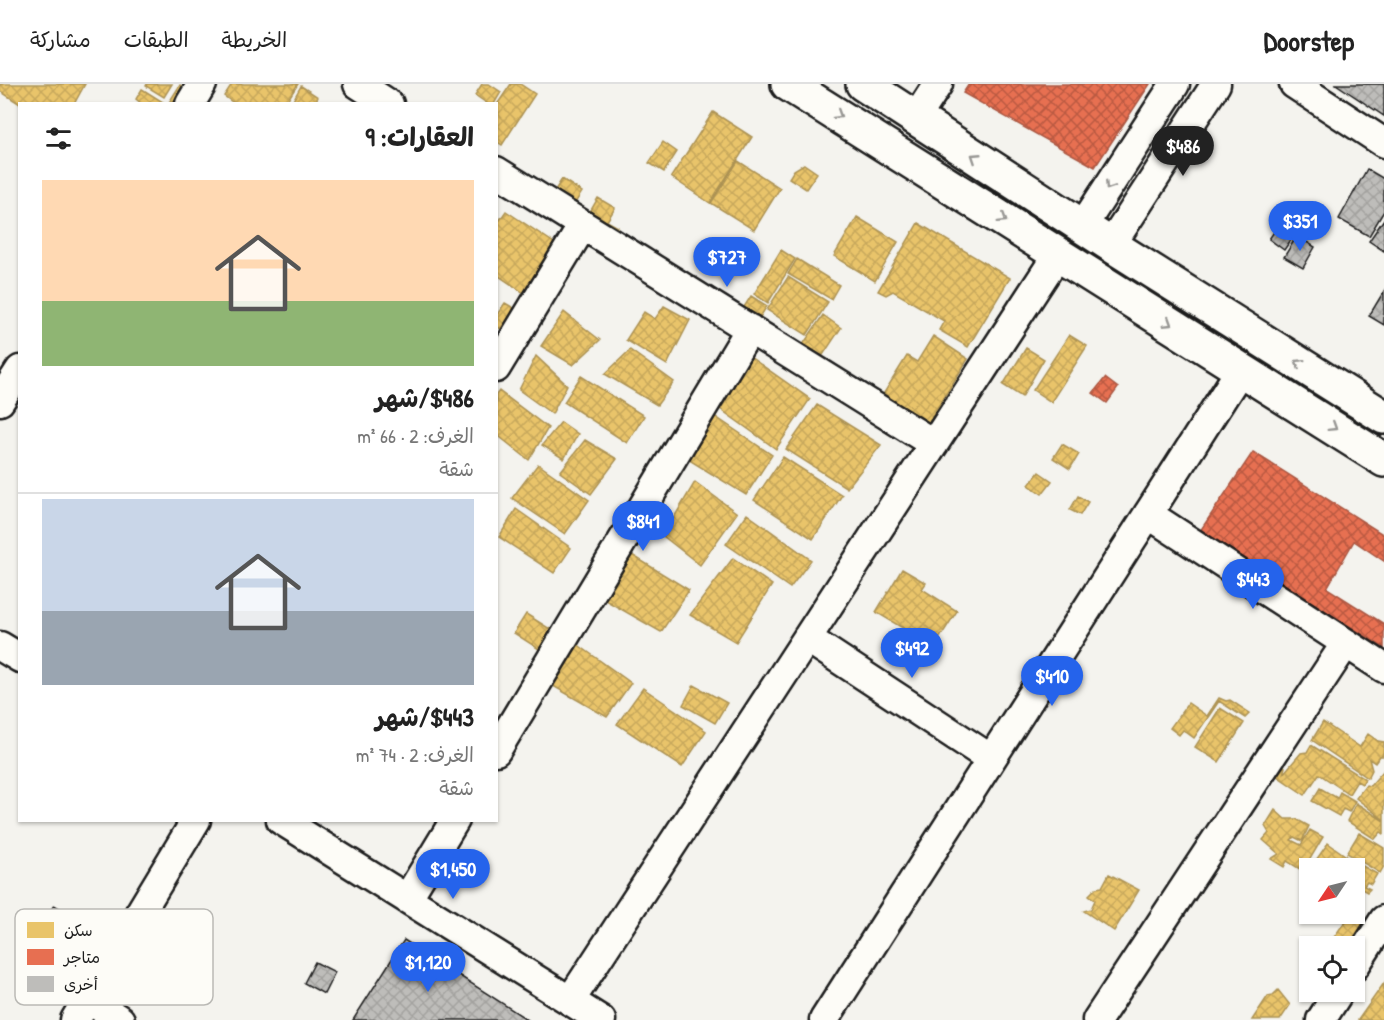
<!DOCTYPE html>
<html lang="ar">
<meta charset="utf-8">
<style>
body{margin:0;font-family:"Patrick Hand","Playpen Sans Arabic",sans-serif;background:#f6f6f6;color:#222;direction:rtl;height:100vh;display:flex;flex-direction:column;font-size:22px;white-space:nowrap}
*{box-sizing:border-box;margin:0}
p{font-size:20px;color:#767676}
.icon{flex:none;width:33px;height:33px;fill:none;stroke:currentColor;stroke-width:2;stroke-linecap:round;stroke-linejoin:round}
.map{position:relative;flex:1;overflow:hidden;direction:ltr}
.side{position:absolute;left:18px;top:18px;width:480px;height:720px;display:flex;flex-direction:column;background:#fff;border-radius:0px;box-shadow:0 2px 4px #0004;direction:rtl}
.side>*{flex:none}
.needle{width:39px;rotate:235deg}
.tools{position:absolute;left:1299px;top:774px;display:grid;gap:12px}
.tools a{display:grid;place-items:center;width:66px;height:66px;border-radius:0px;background:#fff;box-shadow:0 2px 4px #0004;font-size:30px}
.price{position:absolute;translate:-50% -51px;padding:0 14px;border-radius:21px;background:#2563eb;color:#fff;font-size:20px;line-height:39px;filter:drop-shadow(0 2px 3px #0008)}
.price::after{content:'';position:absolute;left:50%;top:36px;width:18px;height:14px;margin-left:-9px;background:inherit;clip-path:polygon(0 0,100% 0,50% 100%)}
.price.on{background:#222;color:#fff}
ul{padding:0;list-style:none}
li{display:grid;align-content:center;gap:12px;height:318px;padding:0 24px}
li+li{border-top:2px solid #e0e0e0}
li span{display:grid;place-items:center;height:186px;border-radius:0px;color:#555}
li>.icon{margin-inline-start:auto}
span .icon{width:108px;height:108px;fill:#fffc;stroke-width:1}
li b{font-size:26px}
h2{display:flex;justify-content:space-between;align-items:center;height:72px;padding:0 24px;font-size:26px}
header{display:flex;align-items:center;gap:36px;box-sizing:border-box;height:84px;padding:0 30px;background:#fff;border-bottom:2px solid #e0e0e0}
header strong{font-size:28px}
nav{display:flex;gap:33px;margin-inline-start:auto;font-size:21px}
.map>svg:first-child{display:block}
.homes{fill:url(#homes-cross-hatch);stroke:#ac9253;stroke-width:1.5}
.shops{fill:url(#shops-cross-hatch);stroke:#aa5641;stroke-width:1.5}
.building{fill:url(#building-cross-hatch);stroke:#1c1c1c;stroke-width:1.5}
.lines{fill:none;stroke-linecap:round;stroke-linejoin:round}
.minor-casing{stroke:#1c1c1c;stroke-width:33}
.major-casing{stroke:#1c1c1c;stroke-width:38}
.minor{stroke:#fdfcf7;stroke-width:28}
.major{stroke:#fdfcf7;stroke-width:33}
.oneway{stroke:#989794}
.key{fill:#fdfcf7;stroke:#bab9b5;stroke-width:1.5}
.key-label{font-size:16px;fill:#1c1c1c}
</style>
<header>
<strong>Doorstep</strong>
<nav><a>الخريطة</a><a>الطبقات</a><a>مشاركة</a></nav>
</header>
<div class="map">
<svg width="1384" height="936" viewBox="0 0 1384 936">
<defs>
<pattern id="homes-cross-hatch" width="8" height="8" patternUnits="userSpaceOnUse" patternTransform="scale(1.5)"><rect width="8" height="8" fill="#e9c46a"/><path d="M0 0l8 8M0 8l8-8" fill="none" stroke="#c7a85b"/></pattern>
<pattern id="shops-cross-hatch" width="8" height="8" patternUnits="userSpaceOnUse" patternTransform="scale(1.5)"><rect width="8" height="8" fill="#e76f51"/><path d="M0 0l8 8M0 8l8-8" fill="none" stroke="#ba5a42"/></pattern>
<pattern id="building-cross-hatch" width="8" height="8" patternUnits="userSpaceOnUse" patternTransform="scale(1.5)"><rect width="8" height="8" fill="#bebdba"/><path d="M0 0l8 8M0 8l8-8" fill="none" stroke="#a3a29f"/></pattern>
</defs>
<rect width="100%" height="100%" fill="#f4f3ee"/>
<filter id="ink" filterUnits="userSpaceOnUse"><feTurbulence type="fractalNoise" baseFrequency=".0167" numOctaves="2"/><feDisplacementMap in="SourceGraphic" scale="12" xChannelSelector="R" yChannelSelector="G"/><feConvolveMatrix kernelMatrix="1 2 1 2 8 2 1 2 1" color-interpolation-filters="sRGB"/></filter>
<g filter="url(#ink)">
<!-- homes -->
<path class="homes" d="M0,0h85l-11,20h-54l-20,-13z
M147,0h25l-8,13 -18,-11z
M232,0h66l-13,20h-50l-11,-8z
M482,0h7l12,8 -7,12h-6l-13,-9z
M511,0h9l15,10 -33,51 -6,-4v-35z
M180,1l5,3 -9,16h-8z
M301,2l17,11 -4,7h-23z
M142,5l24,15h-24l-6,-5z
M713,28l39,25 -42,66 -39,-26z
M663,58l14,10 -13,20 -15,-9z
M738,77l42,27 -26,42 -43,-27z
M804,80l13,9 -11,16 -17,-11 5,-8z
M562,95l20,13 -10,16 -20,-13z
M598,114l17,10 -8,13 11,6 -4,6 -27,-16z
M506,127l51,34 -33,48 -28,-19v-53h3z
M857,133l41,25 -23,39 -41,-25z
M918,139l92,55 -42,69 -29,-17 5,-9 -51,-30 -7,4 -8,-4z
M781,166l14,9 -27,44 -14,-9z
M797,175l42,26 -8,14 -43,-25z
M788,193l40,25 -21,33 -40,-25z
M751,212l16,10 -12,19 -16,-10z
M505,219l14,8 -13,21 -10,-6v-10z
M664,222l26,14 -23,45 -41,-25 18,-28 11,7z
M564,228l36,28 -27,25 -32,-19z
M823,231l18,13 -20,30 -19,-12z
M1069,251l18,11 -36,56 -18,-12z
M933,252l35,23 -44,70 -45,-28 28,-45 10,6z
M1026,264l18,11 -22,38 -19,-12z
M630,266l44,32 -17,23 -52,-31z
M536,272l31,29 -15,29 -33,-24z
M750,273l60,42 -34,50 -60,-43z
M581,292l63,40 -17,27 -63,-41z
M499,307l49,37 -19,32 -33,-26v-39z
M817,321l64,40 -34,43 -61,-39z
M710,329l62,42 -26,40 -60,-37z
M561,338l17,12 -14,25 -22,-14z
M585,356l32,19 -26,35 -31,-22z
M1062,360l17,10 -9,15 -17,-11z
M783,373l59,38 -29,44 -59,-39z
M538,380l51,36 -24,34 -53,-36z
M1039,388l13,9 -10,13 -13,-9z
M695,398l42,31 -37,52 -37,-29z
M1078,412l10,6 -8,13 -10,-5z
M516,425l55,39 -17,25 -55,-36z
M747,430l64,46 -21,28 -64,-44z
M627,468l62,38 -28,42 -63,-36z
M733,474l39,27 -36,57 -46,-27z
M902,485l24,14 -4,6 35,22 -23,36 -58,-35z
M526,530l32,20 -13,19 -31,-20z
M577,560l54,39 -24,34 -59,-34z
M694,601l33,18 -12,20 -32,-18z
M643,604l63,43 -24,36 -65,-43z
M1219,614l7,3 4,-1 20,13 -5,5 -26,-17 -25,37 -11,-8 -4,5 -9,-7 18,-25 19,13z
M1220,624l24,15 -25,39 -24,-15z
M1323,638l37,25 8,-13 10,7 6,1 -1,14h-3l-5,7 -6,-4 3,11 -4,8 -56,-38z
M1311,661l54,34 -3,5 -5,-3 -8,13 -30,-20 -14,21 -28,-19 3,-11 5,2 -2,7 18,-21 6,-1z
M1384,686v50l-28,-22 10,-13 4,1z
M1320,704l17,10 3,-6 15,9 -6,11 -6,-3 -4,7 -27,-15z
M1356,719l28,18v13l-3,-2 -6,7 -28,-18z
M1275,726l10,9h11l13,7 -7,15 -8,-4 -3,3 10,5 9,-15 13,7 -20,34 -16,-10 -3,6 -13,-8 8,-5 -16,-14 6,-7 -4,-7z
M1359,749l25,15v18l-4,7 -33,-20z
M1328,759l28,20 -4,5h-18l3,-4 -3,-1 -4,5h-8l-8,-5z
M1359,780l18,10 -6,10 -4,-2 -3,4 6,3 -3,3 -7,-4 -6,11v-19z
M1109,790l30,16 -25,41 -30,-20 7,-2 4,-9 -6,-5 7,-7 6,-1z
M1350,830h3l18,12 -17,20h-26z
M1384,899v37h-26z
M1278,906l12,15 -10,15h-28l16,-24 5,-1z"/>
<!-- shops -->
<path class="shops" d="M969,0h181l-55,83 -132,-74z
M1105,294l13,10 -11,15 -14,-10z
M1253,368l131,83v26l-30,-20 -27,47 57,36v24l-184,-117z"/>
<!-- building -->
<path class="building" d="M1336,0h48v32z
M1367,85l17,10v32l-15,25 -30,-17z
M1287,129l18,12 -7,10 -3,-1 -11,16 -15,-11z
M1384,135v32l-15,-10z
M1300,154l15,9 -12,21 -19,-11 11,-18z
M1384,207v34l-15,-9z
M54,821l19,11 -11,20 -20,-11z
M404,856l124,80h-175z
M315,878l20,10 -11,22 -20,-11z"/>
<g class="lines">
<!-- minor casing -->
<g class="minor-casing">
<path id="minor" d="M358,0l31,20
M1294,0l90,59
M190,20l12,-20
M916,34l22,-34
M496,87l438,273
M1082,143l93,-143
M1111,161l105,-161
M496,284l87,-143
M0,317l20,-31
M1148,430l236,154
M807,554l184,121
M0,562l20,12
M496,667l254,-422
M281,736l320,200
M407,815l48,-79
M1354,883l30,-47
M88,915l32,21
M570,917l488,-747
M75,936l121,-200
M824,936l417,-651
M1097,936l249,-377
M1321,936l18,-28"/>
</g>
<!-- major casing -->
<g class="major-casing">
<path id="major" d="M788,0l596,376
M863,0l248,161 273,172"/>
</g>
<!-- minor -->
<use href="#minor" class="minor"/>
<!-- major -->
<use href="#major" class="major"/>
</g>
<!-- one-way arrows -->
<defs><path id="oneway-chevron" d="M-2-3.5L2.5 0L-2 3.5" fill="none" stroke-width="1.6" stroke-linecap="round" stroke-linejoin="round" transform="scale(1.5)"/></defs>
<g class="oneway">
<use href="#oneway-chevron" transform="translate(838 31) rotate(32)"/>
<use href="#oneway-chevron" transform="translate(975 73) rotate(-147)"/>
<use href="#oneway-chevron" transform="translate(1109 102) rotate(123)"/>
<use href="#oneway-chevron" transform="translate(1003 135) rotate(32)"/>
<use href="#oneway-chevron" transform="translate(1168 239) rotate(32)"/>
<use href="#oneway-chevron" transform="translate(1299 279) rotate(-148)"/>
<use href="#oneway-chevron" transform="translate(1333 343) rotate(32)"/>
</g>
</g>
<!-- legend -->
<rect x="15" y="825" width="198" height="96" rx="9" class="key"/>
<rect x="27" y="838" width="27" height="16" fill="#e9c46a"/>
<rect x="27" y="865" width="27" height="16" fill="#e76f51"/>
<rect x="27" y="892" width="27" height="16" fill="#bebdba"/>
<g class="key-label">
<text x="64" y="852">سكن</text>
<text x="64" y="879">متاجر</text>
<text x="64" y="906">أخرى</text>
</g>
</svg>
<div class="tools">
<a><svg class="needle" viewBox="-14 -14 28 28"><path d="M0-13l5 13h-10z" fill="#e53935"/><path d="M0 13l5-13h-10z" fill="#767676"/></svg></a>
<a><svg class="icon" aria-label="locate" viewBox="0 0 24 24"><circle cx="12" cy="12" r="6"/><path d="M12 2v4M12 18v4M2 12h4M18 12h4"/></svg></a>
</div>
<b class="price on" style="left:1183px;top:93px">$486</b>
<b class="price" style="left:1300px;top:168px">$351</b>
<b class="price" style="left:727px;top:204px">$727</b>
<b class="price" style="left:643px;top:468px">$841</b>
<b class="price" style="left:1253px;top:526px">$443</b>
<b class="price" style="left:912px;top:595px">$492</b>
<b class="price" style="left:1052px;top:623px">$410</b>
<b class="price" style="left:453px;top:816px">$1,450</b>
<b class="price" style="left:428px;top:909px">$1,120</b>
<section class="side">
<h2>العقارات: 9<svg class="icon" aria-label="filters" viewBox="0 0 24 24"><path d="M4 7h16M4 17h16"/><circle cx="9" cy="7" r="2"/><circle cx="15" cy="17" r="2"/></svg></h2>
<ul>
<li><span style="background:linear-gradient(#ffd9b3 65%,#8fb573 0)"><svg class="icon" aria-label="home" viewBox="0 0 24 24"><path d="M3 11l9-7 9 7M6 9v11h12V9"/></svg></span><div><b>$486/شهر</b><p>الغرف: 2 · 66 m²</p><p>شقة</p></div></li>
<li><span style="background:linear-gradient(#c9d6e8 60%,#9aa5b1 0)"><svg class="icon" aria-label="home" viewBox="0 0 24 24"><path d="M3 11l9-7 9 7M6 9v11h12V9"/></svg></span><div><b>$443/شهر</b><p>الغرف: 2 · 74 m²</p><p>شقة</p></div></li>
</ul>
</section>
</div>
